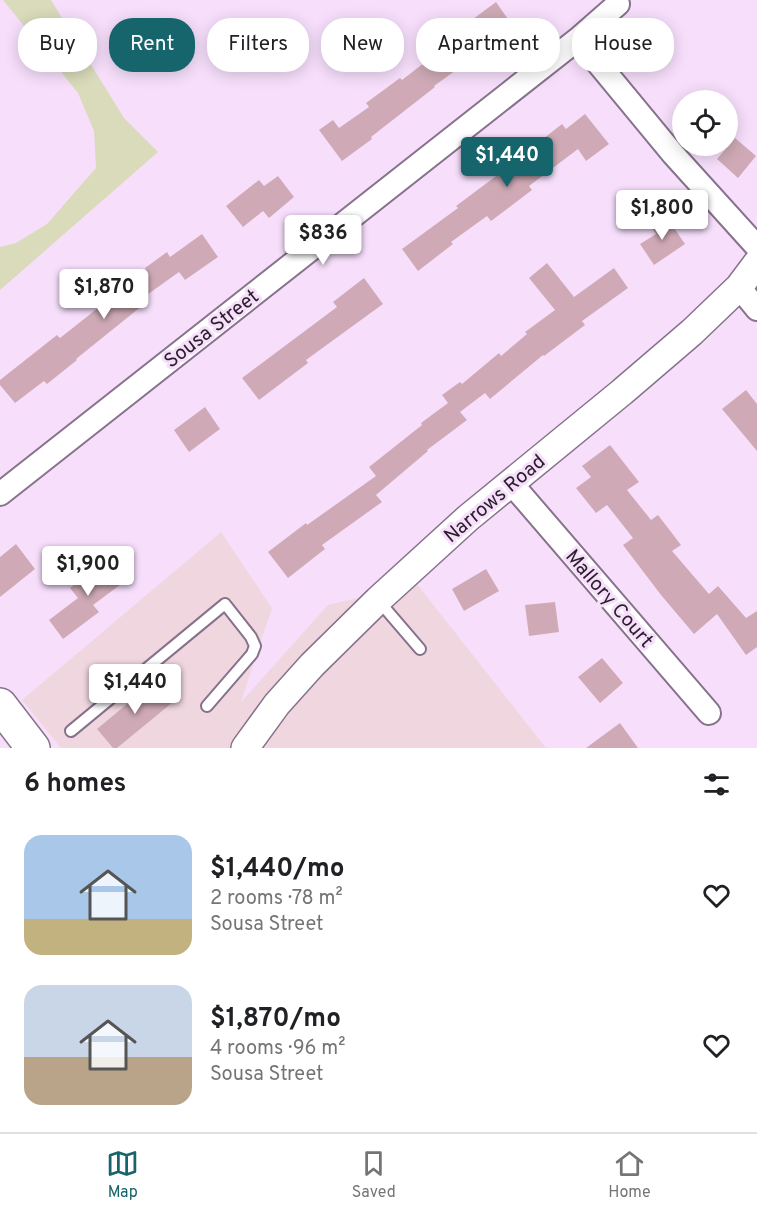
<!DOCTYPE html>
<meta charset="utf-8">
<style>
body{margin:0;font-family:Overpass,sans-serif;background:#f6f6f6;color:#202124;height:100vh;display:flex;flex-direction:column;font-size:22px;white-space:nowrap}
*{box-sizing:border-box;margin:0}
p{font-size:20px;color:#757577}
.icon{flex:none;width:33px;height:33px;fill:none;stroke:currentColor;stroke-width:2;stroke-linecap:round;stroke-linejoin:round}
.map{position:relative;height:748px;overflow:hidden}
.sheet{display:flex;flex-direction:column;background:#fff;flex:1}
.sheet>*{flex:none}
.guide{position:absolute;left:18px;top:18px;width:722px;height:54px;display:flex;gap:12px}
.controls{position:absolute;left:672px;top:90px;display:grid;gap:12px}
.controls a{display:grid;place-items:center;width:66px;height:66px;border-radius:50%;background:#fff;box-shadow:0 3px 15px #0003;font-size:30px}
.price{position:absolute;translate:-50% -51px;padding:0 14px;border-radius:6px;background:#fff;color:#222;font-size:20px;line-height:39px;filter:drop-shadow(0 2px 3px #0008)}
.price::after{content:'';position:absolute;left:50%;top:36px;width:18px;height:14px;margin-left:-9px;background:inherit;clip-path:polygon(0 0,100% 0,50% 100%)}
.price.current{background:#16646c;color:#fff}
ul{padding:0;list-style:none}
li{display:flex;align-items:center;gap:18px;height:150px;padding:0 24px}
li span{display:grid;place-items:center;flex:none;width:168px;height:120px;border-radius:18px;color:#555}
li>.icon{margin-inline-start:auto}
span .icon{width:72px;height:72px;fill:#fffc;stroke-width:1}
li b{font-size:26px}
h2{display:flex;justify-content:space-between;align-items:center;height:72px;padding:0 24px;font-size:26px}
.chip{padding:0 21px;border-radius:24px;background:#fff;box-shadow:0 3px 15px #0003;font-size:21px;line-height:54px}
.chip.current{background:#16646c;color:#fff}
.tab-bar{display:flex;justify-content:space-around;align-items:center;height:84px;border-top:2px solid #e0e0e0;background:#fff;font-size:16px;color:#757577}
.tab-bar a{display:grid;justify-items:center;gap:3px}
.tab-bar .current{color:#16646c}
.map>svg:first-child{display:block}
.commercial{fill:#f0d7df}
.green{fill:#d9dbbb}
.building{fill:#cfaab6}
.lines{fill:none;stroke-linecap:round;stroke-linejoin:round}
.service-casing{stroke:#87728c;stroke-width:14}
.minor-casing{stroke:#87728c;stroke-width:26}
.tertiary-casing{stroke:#87728c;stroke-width:30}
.primary-casing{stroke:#87728c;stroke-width:36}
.service{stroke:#fff;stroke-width:10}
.minor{stroke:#fff;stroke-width:22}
.tertiary{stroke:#fff;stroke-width:27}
.primary{stroke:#fff;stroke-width:33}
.labels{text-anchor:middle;stroke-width:6;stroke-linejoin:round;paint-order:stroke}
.street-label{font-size:20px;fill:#281f2a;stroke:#f7dffc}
</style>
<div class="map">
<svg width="757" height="748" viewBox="0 0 757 748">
<rect width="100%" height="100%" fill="#f7dffc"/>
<!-- commercial -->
<path class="commercial" d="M221,532l51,76 -31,94 87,-97 89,-21 129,164h-485l-39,-48z"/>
<!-- green -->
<path class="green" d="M3,0h48l73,118 34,34 -158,138v-43l16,-4 31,-19 49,-56 -2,-37 -16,-38z"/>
<!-- building -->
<path class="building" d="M496,2l14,20 -16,12 4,6 -64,46 1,1 -64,50 1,2 -30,22 -23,-31 14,-10 6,8 30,-21 -3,-4 34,-25 2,2 40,-31 -4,-4z
M585,114l24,30 -23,17 -8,-12 -49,37 3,4 -41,31 -4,-5 -36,26 2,2 -35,27 -16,-22 56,-41 -2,-2 74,-55 -1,-1 33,-26 4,5z
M735,138l21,18 -18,22 -21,-19z
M278,176l16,21 -25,21 -6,-7 -20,16 -17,-21 33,-26 5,6z
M666,216l19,28 -31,21 -14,-21 16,-10 -5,-8z
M202,234l16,23 -33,23 -6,-8 -35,25 4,4 -72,58 1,1 -30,24 -3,-3 -29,22 -15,-18v-5l57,-45 3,3 86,-68 -1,-2 22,-16 3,5z
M547,263l27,34 40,-29 14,20 -46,33 3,4 -41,31 -1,-1 -53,44 -5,-6 -25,19 7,8 -40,30 1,1 -52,44 6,7 -60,43 3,4 -37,29 -20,-26 38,-29 1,2 69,-49 -7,-9 53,-42 -1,-2 27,-20 -6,-8 18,-13 2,2 37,-31 2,3 26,-22 -2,-2 30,-22 -26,-32z
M364,278l19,26 -77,56 2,3 -49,37 -17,-22 95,-71 -4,-5z
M746,390l11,14v47l-35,-42z
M205,407l15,22 -31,23 -15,-22z
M610,445l29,37 -12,8 24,30 7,-5 23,30 -9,6 37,43 9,-8 28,32 11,-7v36l-11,8 -29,-41 -23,20 -33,-39 -38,-50 10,-7 -26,-33 -11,8 -20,-25 15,-11 -9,-11z
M16,544l19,25 -35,28v-40z
M112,557l16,22 -35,26 6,7 -36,27 -14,-19 29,-22 -8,-10z
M486,569l13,22 -35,20 -12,-22z
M555,602l4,30 -30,4 -4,-31z
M602,658l21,25 -23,20 -22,-26z
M156,680l17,22 -56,46h-4l-16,-19z
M620,723l18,25h-52z"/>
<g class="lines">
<!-- service casing -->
<g class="service-casing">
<path id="service" d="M378,600l42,49
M71,731l154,-127 26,33 4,9 -3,8 -45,52"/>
</g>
<!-- minor casing -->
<g class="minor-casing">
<path id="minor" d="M578,39l95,115 84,93
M739,287l18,22
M511,483l198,230
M0,494l578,-455 40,-35"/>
</g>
<!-- tertiary casing -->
<g class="tertiary-casing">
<path id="tertiary" d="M245,748l32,-44 35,-39 66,-65 90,-82 154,-126 70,-60 47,-45 18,-24"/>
</g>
<!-- primary casing -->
<g class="primary-casing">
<path id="primary" d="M0,705l33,43"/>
</g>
<!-- service -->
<use href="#service" class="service"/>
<!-- minor -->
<use href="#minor" class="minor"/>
<!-- tertiary -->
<use href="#tertiary" class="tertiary"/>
<!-- primary -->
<use href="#primary" class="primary"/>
</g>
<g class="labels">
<!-- street labels -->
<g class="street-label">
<text transform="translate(211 328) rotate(-38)" y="7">Sousa Street</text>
<text transform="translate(494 498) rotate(-40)" y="7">Narrows Road</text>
<text transform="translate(610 598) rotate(49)" y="7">Mallory Court</text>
</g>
</g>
</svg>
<div class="controls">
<a><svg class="icon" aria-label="locate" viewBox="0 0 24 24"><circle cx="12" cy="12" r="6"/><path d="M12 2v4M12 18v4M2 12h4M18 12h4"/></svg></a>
</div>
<b class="price current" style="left:507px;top:188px">$1,440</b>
<b class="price" style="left:662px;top:241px">$1,800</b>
<b class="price" style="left:323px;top:266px">$836</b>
<b class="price" style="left:104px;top:320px">$1,870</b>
<b class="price" style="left:88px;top:597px">$1,900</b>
<b class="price" style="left:135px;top:715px">$1,440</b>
<div class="guide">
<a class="chip">Buy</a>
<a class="chip current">Rent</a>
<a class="chip">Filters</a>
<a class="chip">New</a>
<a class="chip">Apartment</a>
<a class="chip">House</a>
</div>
</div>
<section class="sheet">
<h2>6 homes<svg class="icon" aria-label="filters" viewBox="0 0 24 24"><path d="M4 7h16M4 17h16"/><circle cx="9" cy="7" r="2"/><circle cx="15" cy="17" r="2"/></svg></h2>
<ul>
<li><span style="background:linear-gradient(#a9c7e8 70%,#c2b280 0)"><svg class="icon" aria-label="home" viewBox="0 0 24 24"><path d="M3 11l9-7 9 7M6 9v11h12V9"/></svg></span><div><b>$1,440/mo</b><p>2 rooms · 78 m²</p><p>Sousa Street</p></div><svg class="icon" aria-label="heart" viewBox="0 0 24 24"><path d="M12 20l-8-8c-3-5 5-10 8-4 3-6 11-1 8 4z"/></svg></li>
<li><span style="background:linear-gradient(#c9d6e8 60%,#b9a48a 0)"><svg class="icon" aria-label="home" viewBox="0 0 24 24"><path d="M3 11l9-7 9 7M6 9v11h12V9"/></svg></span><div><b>$1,870/mo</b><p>4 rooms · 96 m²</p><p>Sousa Street</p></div><svg class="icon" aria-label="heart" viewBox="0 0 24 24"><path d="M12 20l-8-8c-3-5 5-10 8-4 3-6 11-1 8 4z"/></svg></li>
</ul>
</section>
<nav class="tab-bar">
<a class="current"><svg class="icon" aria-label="map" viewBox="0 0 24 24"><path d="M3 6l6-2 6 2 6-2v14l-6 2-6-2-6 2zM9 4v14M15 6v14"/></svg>Map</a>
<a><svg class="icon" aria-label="saved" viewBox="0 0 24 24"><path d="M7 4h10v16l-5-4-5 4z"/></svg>Saved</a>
<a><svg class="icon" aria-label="home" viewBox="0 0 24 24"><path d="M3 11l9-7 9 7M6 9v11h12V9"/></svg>Home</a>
</nav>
